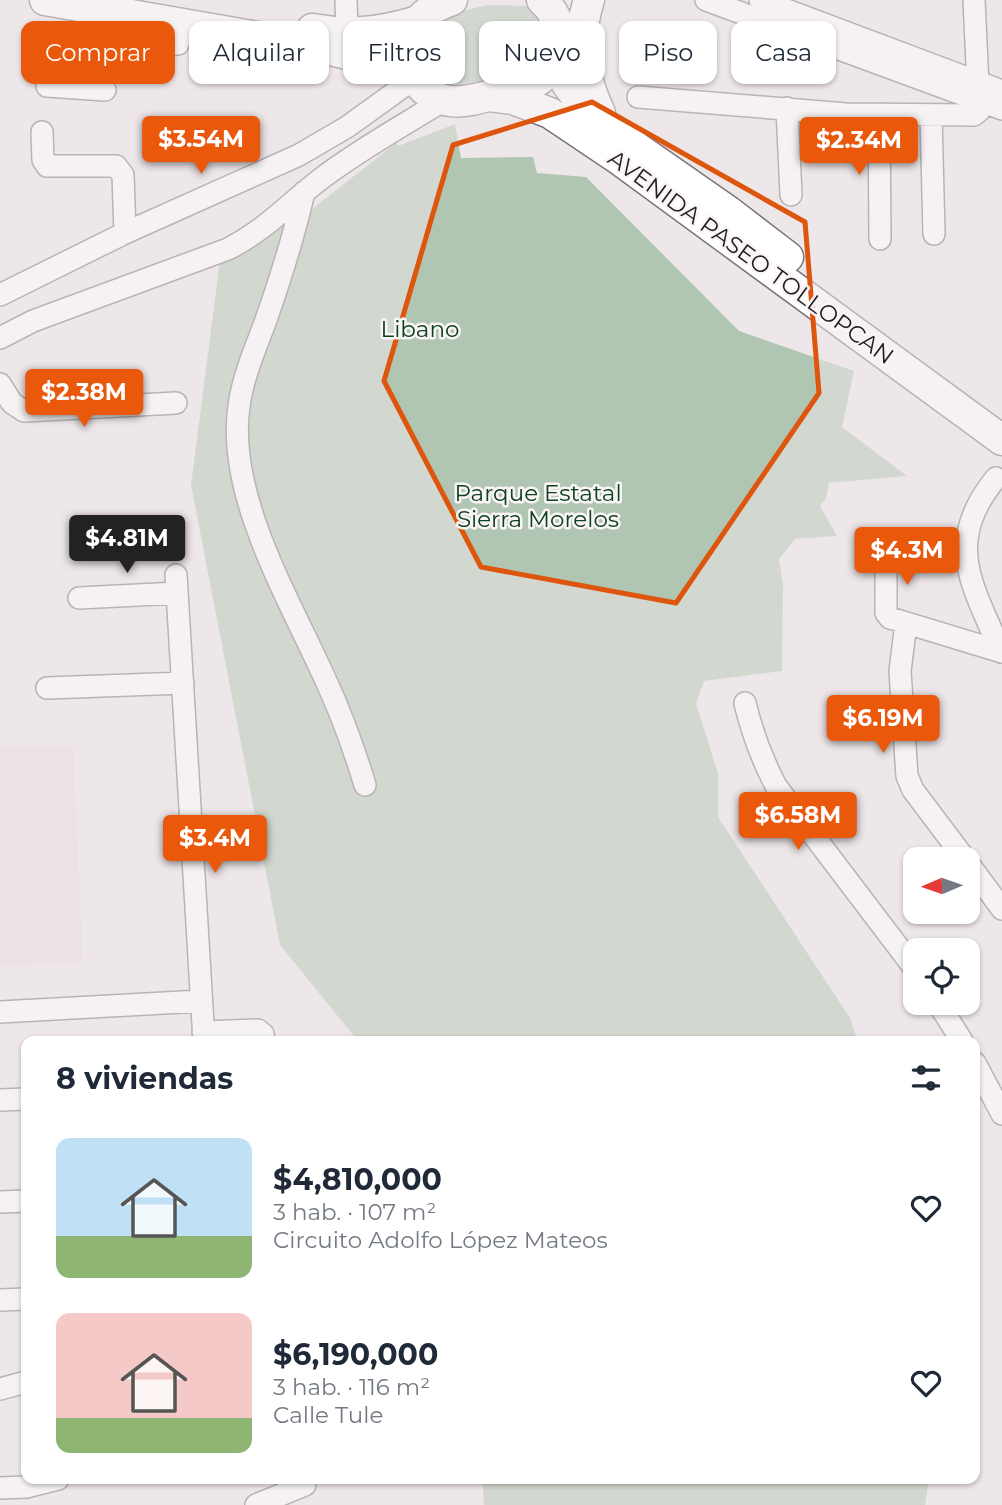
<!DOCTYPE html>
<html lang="es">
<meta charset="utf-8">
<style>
body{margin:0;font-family:Montserrat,sans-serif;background:#f2f2f3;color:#1f2937;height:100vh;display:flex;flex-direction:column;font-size:26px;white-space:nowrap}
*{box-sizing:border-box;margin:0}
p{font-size:23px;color:#747a83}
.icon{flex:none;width:38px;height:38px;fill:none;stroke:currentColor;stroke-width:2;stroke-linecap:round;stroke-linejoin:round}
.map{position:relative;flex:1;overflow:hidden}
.sheet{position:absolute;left:21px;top:1036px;width:959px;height:448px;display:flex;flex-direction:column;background:#fff;border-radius:14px;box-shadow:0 2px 5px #0004}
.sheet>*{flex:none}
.hud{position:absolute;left:21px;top:21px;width:961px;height:63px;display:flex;gap:14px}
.needle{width:46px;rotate:268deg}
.buttons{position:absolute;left:903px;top:847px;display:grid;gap:14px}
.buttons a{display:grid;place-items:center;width:77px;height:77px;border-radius:14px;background:#fff;box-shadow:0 2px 5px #0004;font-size:35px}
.price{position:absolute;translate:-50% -60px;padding:0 16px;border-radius:7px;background:#ea580c;color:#fff;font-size:23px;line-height:46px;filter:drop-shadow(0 2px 4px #0008)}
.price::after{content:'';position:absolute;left:50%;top:42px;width:21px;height:16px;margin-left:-10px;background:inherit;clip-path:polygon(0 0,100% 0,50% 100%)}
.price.selected{background:#222;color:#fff}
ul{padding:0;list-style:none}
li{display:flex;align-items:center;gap:21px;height:175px;padding:0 35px}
li span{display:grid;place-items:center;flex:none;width:196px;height:140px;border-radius:14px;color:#555}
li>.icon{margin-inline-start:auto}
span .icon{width:84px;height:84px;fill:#fffc;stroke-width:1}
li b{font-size:30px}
h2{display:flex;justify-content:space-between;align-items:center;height:84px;padding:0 35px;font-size:30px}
.chip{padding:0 24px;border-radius:14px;background:#fff;box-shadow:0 2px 5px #0004;font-size:24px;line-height:63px}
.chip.selected{background:#ea580c;color:#fff}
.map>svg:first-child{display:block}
.built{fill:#e9dae0}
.green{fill:#b0c6b2}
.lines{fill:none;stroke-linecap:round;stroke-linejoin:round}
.minor-casing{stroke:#7a7476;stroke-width:24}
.highway-casing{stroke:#7a7476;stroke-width:33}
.minor{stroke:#fff;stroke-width:21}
.highway{stroke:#fff;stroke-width:30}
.marked{fill:none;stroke:#de560d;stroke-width:5;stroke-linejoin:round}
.labels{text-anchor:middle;stroke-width:5;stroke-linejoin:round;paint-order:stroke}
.street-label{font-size:23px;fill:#222021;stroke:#fbf4f7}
.park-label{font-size:23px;fill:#0a421a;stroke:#fbf4f7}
</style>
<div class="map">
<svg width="1002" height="1505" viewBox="0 0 1002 1505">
<rect width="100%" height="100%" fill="#eee7ea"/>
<!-- built -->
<path class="built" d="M0,748h73l10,213 -83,5z"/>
<!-- green -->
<path class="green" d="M487,5l40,1 9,5 13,26c-3,7 -5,15 -9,20 -14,16 -81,33 -100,25 -7,-2 -13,-9 -18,-13l-2,-27c17,-24 39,-31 67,-37z
M455,124l6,34 72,-1 4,16 49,4 153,154 115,40 -12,56 65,49 -78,7 -3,15 -6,8 17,30 -42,3 -16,20 4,26 -1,86 -78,10 -8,23 22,69v44l132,201 8,23h-500l-78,-96 -89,-460 29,-225 92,-51 84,-66 2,3z
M482,1479h447l-4,26h-441z"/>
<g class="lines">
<!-- minor casing -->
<g class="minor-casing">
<path id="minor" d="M346,0l1,33
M706,0l296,109
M760,0l242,91
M86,8l4,80
M136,47l42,-3 5,-20
M47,86l58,4
M638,97l208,17 128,1 5,-4v-4l-5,-107
M787,108l4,87
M879,115l1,124
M931,116l3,118
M42,132l1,28 4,6h69l7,9 2,58
M304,192c-10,44 -23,85 -38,128 -10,27 -23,56 -27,86 -13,90 51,194 87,275 16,34 28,68 39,104
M0,295l125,-62 174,-78 48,-28 68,-49
M0,338l33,-17 195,-72c39,-20 60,-45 94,-71 38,-29 82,-53 122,-78
M0,384l12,19 12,8 152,-8
M996,478c-53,65 -24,106 5,174
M886,565v48l4,5 112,34
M176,575l28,466
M79,598l98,-5
M906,623l-6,48 7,105 6,14 52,69
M47,688l136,-5
M745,703c7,30 17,56 31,83l139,183
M968,863l34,46
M938,1003l24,38
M0,1012l201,-11
M203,1032l55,-2 5,4 1,7
M975,1063l27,51
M0,1100l26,-1
M0,1202l26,-1
M0,1300l26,-1
M0,1389l26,-7
M0,1488l26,-1 32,-8
M256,1505l49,-20"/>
</g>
<!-- highway casing -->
<g class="highway-casing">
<path id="highway" d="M45,0l281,49 83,20
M452,0c-21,7 -39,19 -43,43 -4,28 12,55 42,58 16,2 33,-4 48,-8 16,-3 33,-6 45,-17 23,-20 21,-56 -2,-76
M589,0c-13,39 -6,77 11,113
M312,29c38,7 70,3 106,-8
M557,57l10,27 17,23 22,19 122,85 60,46
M489,96l24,3 37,14 67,45 385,282"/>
</g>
<!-- minor -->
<use href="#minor" class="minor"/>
<!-- highway -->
<use href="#highway" class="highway"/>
</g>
<!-- marked area -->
<path d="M0 0H1002V1505H0ZM592,102l213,120 14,171 -143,210 -195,-36 -97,-186 69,-236z" fill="#eee7ea" fill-opacity=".55" fill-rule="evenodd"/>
<path class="marked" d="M592,102l213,120 14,171 -143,210 -195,-36 -97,-186 69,-236z"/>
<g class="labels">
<!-- street labels -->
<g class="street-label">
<text transform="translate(751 257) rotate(36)" y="8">AVENIDA PASEO TOLLOPCAN</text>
</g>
<!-- park labels -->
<g class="park-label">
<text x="420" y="337">Libano</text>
<text x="538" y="501">Parque Estatal<tspan x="538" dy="26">Sierra Morelos</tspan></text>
</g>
</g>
</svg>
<div class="buttons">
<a><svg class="needle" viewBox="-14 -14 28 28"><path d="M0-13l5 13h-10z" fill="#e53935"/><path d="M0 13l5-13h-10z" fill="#747a83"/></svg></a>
<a><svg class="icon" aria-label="locate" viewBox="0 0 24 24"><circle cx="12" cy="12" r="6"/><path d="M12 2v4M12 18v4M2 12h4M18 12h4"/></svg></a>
</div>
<b class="price" style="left:201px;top:176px">$3.54M</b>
<b class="price" style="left:859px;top:177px">$2.34M</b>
<b class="price" style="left:84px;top:429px">$2.38M</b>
<b class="price selected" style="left:127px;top:575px">$4.81M</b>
<b class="price" style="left:907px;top:587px">$4.3M</b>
<b class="price" style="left:883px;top:755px">$6.19M</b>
<b class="price" style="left:798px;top:852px">$6.58M</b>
<b class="price" style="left:215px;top:875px">$3.4M</b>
<div class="hud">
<a class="chip selected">Comprar</a>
<a class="chip">Alquilar</a>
<a class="chip">Filtros</a>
<a class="chip">Nuevo</a>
<a class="chip">Piso</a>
<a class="chip">Casa</a>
</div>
<section class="sheet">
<h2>8 viviendas<svg class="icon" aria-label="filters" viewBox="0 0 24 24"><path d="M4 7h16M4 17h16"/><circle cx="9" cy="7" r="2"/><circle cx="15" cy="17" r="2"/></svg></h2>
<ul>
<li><span style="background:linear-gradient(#bfe0f5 70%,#8fb573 0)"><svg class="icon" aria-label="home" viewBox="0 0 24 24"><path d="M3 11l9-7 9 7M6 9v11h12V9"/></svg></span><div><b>$4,810,000</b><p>3 hab. · 107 m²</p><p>Circuito Adolfo López Mateos</p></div><svg class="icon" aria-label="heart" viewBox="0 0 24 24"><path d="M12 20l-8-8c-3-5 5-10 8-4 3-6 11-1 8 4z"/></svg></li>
<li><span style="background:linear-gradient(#f6c9c9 75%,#8fb573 0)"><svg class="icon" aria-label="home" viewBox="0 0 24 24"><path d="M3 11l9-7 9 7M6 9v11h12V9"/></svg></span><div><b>$6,190,000</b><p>3 hab. · 116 m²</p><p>Calle Tule</p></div><svg class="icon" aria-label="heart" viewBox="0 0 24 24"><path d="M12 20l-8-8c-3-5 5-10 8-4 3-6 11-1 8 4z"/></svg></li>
</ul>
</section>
</div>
